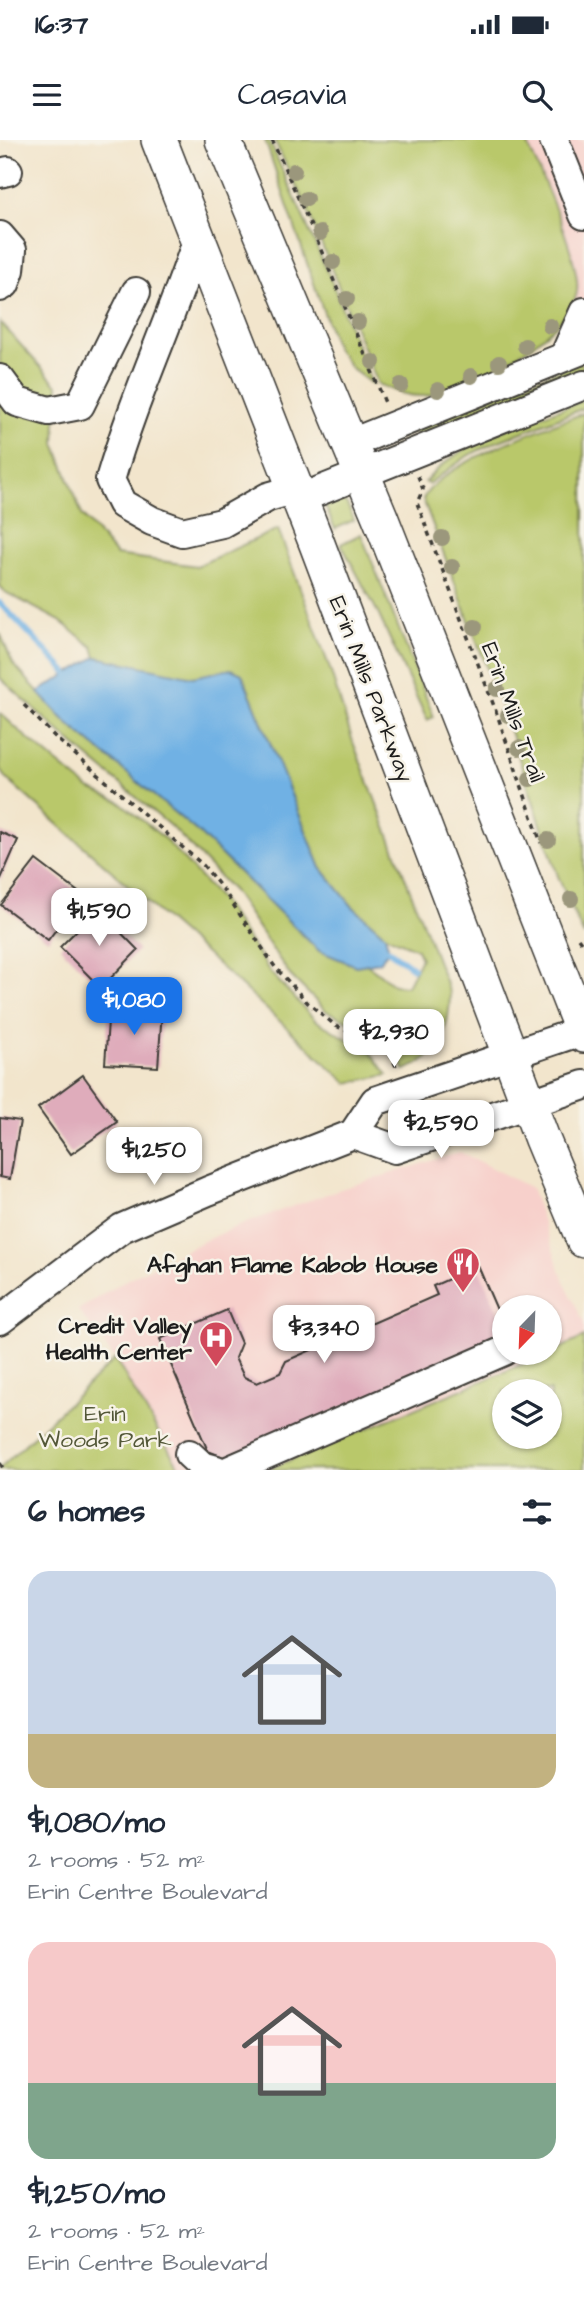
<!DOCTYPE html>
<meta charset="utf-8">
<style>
body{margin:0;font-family:"Architects Daughter",sans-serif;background:#f6f6f7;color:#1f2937;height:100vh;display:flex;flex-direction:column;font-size:26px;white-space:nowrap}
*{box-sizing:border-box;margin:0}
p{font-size:23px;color:#747a83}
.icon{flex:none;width:38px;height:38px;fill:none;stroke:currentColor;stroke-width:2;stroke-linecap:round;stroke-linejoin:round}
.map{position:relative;height:1330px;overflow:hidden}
.details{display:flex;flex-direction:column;background:#fff;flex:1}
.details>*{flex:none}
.needle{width:46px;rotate:203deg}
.fabs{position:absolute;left:492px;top:1155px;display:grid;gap:14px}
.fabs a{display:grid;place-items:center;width:70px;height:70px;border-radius:50%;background:#fff;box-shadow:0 2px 5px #0004;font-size:35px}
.price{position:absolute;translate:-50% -60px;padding:0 16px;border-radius:14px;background:#fff;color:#222;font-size:23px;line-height:46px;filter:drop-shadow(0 2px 4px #0008)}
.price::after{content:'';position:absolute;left:50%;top:42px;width:21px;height:16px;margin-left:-10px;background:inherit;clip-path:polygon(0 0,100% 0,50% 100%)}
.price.on{background:#1a73e8;color:#fff}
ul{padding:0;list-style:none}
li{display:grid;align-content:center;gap:14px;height:371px;padding:0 28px}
li span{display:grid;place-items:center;height:217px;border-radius:21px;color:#555}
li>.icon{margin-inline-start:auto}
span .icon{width:126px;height:126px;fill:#fffc;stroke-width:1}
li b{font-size:30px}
h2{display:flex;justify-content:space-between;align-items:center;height:84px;padding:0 28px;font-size:30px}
.status{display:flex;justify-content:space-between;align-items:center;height:49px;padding:0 35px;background:#fff;direction:ltr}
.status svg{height:19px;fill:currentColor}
header{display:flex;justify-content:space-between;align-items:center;height:91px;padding:0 28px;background:#fff;font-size:32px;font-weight:600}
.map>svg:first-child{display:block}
.built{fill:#f7d0cb}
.green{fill:#b9c86b;stroke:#6a7244;stroke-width:2;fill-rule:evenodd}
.water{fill:#6fb1e4;stroke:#466680;stroke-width:2}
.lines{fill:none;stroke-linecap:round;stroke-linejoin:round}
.stream{stroke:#6fb1e4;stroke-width:6}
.building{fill:#dfacbb}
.minor-casing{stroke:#3c3a36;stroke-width:32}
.major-casing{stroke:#3c3a36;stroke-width:38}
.path{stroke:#3c3a36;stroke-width:3.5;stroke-dasharray:5 5;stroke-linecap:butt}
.minor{stroke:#fff;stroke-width:28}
.major{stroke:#fff;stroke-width:35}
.tree{fill:#9b977b}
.labels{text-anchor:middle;stroke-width:5;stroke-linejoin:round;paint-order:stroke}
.street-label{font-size:23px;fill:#1c1c1c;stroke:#f7f3e8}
.poi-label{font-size:23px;font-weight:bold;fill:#1c1c1c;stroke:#f7f3e8;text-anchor:end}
.park-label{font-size:23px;fill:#535838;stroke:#f7f3e8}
</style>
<div class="status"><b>16:37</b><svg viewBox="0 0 49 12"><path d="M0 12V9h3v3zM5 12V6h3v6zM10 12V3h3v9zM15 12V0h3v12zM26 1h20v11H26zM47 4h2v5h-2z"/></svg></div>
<header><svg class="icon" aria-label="menu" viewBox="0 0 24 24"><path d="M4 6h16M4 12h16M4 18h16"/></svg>Casavia<svg class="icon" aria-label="search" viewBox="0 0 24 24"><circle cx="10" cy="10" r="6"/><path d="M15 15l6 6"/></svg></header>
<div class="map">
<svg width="584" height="1330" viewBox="0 0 584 1330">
<rect width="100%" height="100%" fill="#f7f3e8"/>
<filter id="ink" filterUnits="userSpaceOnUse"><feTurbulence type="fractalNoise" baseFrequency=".0143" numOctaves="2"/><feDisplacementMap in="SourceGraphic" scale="14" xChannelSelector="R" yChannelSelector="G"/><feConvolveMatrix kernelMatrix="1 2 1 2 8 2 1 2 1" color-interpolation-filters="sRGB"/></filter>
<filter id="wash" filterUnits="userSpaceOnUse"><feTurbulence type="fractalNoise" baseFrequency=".00686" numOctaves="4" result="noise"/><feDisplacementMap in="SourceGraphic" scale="28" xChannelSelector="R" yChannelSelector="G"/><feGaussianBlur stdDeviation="1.57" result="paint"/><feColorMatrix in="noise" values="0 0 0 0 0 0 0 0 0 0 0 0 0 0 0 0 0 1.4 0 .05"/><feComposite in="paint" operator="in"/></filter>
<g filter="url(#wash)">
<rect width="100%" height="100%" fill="#f2e5cc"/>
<!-- built -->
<path class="built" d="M526,0h58v229l-18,-55 5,-8 5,-40z
M460,1012l71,36 33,93 20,42v14l-34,14v-44h-46v46h42l-280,117h-85l-66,-111 -37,-49 48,-30 80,-40 40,-17 95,-34z"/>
<!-- green -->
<path class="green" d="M265,0h4l60,135 43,109 -20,-15 -16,-21z
M274,0h252c14,34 55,119 51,151 -5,42 -114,101 -153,105 -17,1 -31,-6 -46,-12l-72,-178z
M0,182l58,64 -3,57 27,72 34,40 81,11 81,-37 51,137 24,76 97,252c0,33 -11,65 -46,76l-6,-21 -12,-18 -34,-8 -26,-12 -36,-36 -57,-84 -58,-61 -102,-86 -73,-66v-45l13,31 54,59 132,110 120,118 37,15 11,-2 27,21 13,1 14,-28 -4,-9 -32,-14 -33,-29 -31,-38 -79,-194 -11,-5 -38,9 -97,-21 -3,-10 -33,-26 -55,-29 -5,-6z
M581,222l3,8 -168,65 -3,-8z
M584,260v8l-90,35 -25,12 -41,29 -3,-2c39,-45 105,-61 159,-82z
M584,273v523l-25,-57 -55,-166 -81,-214c17,-36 123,-72 161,-86z
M339,359l8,5 7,16 -19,9 -10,-23z
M361,394l73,183 -7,3 -50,-109 -36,-67z
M0,573l26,24 63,52 31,13 45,37 56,61 50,73 44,47 56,33 17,22 -41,8 -124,-114 -215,-189 -8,-11z
M584,1197v133h-318l284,-117zM504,1251h46v46h-46z
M115,1219l66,111h-181v-2z"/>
<!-- water -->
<path class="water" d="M96,517l97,20 38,-8 11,5 79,194 31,38 33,29 4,15 -10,12 -23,4 -37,-15 -120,-118 -132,-110 -29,-31z"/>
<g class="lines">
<!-- stream -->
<path class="stream" d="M0,463l68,71 2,7
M384,807l29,21"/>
</g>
<g id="blocks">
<!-- building -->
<path class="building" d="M0,692l18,8 -18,41z
M36,720l46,35 -34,45 -47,-35z
M98,769l40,41 -37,38 -41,-41z
M109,867l53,3 -4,57 -53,-3z
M83,935l34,47 -46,32 -33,-46z
M0,978l20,3 -10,58 -10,-2z
M478,1126l26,60v9l-18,8 1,1 -261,114 -18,-7 -48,-112 67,-29 14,33 -6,15 9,19 13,6 23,-10 6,-12 151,-66 -4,-9z"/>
</g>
</g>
<g filter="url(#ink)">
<use href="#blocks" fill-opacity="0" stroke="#3c3a36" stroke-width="2"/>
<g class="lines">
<!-- minor casing -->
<g class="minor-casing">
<path id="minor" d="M554,0l30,75
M0,33l8,-2
M0,96l12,14 -2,20 -5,14 -5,3
M198,98c-27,82 -64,159 -88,242l12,24 30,17 30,11 40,-9 46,-26 28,-8
M564,217l20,-45
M0,239l17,23 32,9 31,-6 56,-113
M349,304l235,-95
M299,359l285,-114
M353,994l42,15 189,-64
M0,1180l122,-92 86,-37 145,-57 22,-33 209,-71
M189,1314l13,12 14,4
M230,1330l274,-119"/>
</g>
<!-- major casing -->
<g class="major-casing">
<path id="major" d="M159,0l158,404 225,595 42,101
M223,0l157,377 204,518"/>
</g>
<!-- path -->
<path class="path" d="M272,0l41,91 73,174
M418,336l5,13 -6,14 80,211 44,129
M24,565l33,34 146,126 21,26 51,76 33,36 28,23 33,15 22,14 6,14
M578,798l6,8
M0,1323l4,7"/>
<!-- minor -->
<use href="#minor" class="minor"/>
<!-- major -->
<use href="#major" class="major"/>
</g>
<!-- trees -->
<g class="tree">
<circle cx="294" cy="31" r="8"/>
<circle cx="306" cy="59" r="8"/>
<circle cx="320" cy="93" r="8"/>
<circle cx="333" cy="122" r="8"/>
<circle cx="347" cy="159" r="8"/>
<circle cx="358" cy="182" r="8"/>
<circle cx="550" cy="186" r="8"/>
<circle cx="525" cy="206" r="8"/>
<circle cx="373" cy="222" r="8"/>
<circle cx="499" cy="223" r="8"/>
<circle cx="471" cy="236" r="8"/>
<circle cx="401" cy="245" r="8"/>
<circle cx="438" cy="250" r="8"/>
<circle cx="442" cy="398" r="8"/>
<circle cx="452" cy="427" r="8"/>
<circle cx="475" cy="487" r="8"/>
<circle cx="497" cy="549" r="8"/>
<circle cx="508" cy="575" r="8"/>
<circle cx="519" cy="608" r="8"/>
<circle cx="530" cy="639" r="8"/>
<circle cx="548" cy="700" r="8"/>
<circle cx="571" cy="759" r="8"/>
</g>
</g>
<!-- icons -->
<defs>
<g id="restaurant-pin" transform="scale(1.75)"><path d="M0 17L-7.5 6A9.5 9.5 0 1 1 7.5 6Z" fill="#d1495b" stroke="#f7f3e8"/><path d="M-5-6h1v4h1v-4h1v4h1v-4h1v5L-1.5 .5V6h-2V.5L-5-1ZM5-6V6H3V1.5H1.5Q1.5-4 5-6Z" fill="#fff"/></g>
<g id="hospital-pin" transform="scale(1.75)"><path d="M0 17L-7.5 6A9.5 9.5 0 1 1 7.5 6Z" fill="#d1495b" stroke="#f7f3e8"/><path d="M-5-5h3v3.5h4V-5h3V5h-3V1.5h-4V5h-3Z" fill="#fff"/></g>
</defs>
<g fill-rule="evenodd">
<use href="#restaurant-pin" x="463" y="1124"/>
<use href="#hospital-pin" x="216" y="1198"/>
</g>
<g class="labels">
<!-- street labels -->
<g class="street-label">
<text transform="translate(372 549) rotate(69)" y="8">Erin Mills Parkway</text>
<text transform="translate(514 572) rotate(70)" y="8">Erin Mills Trail</text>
</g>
<!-- poi labels -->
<g class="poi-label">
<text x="438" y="1132">Afghan Flame Kabob House</text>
<text x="192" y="1193">Credit Valley<tspan x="192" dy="26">Health Center</tspan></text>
</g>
<!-- park labels -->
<g class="park-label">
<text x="105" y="1281">Erin<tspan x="105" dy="26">Woods Park</tspan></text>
</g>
</g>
</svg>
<div class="fabs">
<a><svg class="needle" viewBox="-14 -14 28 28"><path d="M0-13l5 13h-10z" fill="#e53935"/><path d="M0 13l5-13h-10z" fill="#747a83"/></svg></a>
<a><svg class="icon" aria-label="layers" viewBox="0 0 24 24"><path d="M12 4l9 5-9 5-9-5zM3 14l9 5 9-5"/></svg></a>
</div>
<b class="price" style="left:99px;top:808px">$1,590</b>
<b class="price on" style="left:134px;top:897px">$1,080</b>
<b class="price" style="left:394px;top:929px">$2,930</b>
<b class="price" style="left:441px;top:1020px">$2,590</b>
<b class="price" style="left:154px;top:1047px">$1,250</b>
<b class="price" style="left:324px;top:1225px">$3,340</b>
</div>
<section class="details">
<h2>6 homes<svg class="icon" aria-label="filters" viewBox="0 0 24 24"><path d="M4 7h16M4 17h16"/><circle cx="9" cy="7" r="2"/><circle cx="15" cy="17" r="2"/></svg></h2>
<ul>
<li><span style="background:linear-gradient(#c9d6e8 75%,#c2b280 0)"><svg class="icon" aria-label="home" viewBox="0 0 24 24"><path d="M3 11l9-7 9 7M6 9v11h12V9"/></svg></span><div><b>$1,080/mo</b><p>2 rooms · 52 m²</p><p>Erin Centre Boulevard</p></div></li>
<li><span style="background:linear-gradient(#f6c9c9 65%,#7fa58c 0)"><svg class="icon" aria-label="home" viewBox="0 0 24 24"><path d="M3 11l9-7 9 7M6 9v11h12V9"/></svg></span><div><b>$1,250/mo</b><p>2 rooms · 52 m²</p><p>Erin Centre Boulevard</p></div></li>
</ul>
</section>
